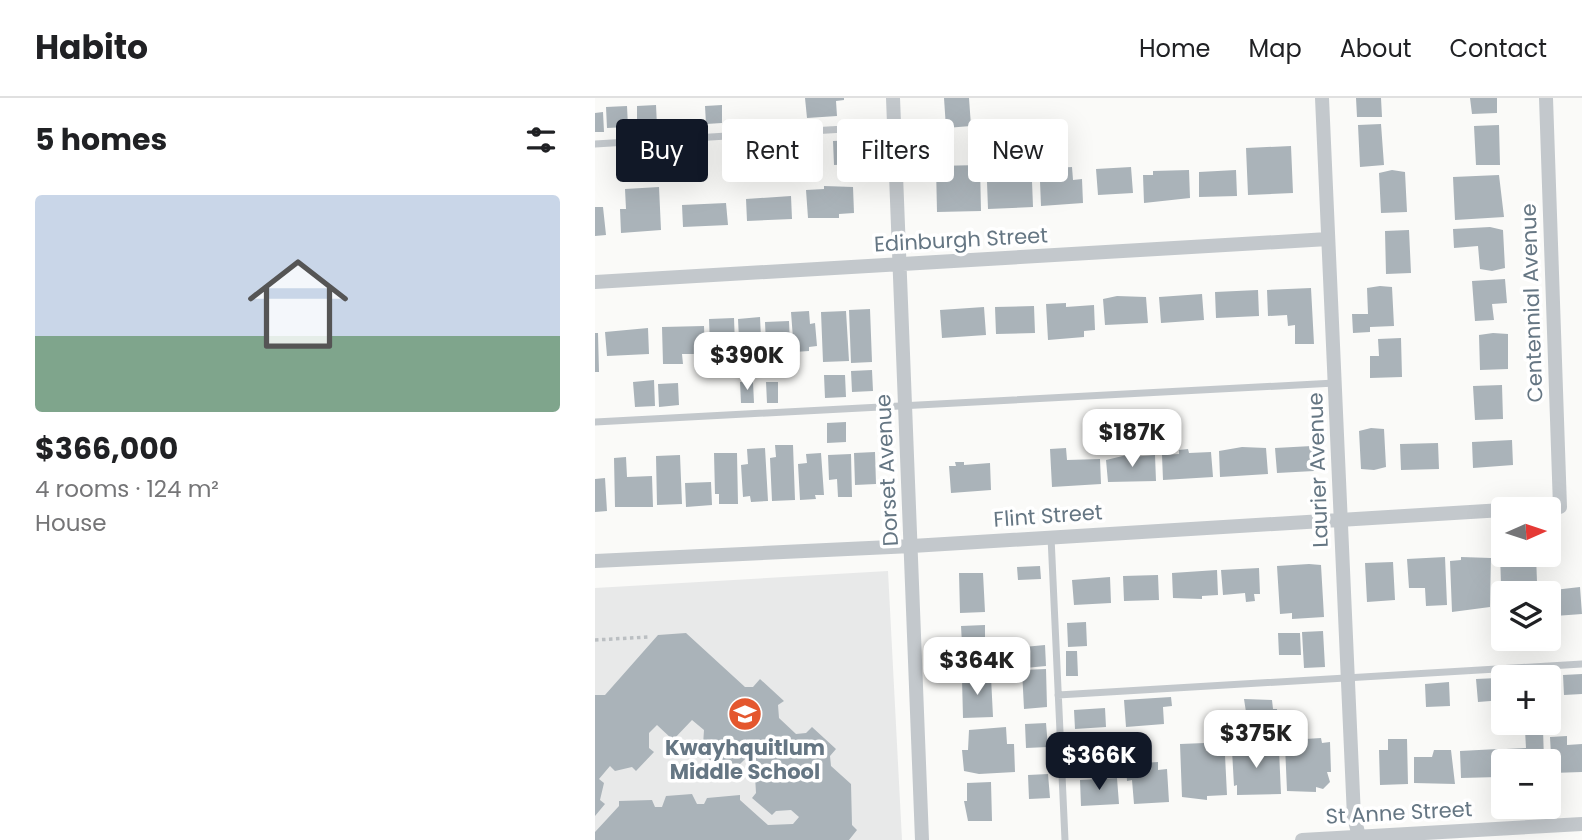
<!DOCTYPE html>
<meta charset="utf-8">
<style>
body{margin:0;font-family:Poppins,sans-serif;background:#f6f6f6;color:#202124;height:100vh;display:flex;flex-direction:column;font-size:26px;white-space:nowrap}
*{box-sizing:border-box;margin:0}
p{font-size:23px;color:#757577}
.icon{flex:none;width:38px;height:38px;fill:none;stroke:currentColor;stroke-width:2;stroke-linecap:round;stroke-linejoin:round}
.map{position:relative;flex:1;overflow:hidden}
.sheet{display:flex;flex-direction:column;background:#fff;width:595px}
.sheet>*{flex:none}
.top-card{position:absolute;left:21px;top:21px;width:665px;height:63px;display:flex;gap:14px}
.needle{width:46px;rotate:87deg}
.buttons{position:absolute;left:896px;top:399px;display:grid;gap:14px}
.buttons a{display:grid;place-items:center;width:70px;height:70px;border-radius:7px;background:#fff;box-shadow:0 7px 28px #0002;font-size:35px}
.price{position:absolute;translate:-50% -60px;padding:0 16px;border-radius:14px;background:#fff;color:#222;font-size:23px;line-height:46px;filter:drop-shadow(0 2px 4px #0008)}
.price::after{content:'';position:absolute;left:50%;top:42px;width:21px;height:16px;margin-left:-10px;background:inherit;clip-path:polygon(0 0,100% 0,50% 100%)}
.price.current{background:#111827;color:#fff}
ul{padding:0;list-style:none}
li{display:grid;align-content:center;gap:14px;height:371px;padding:0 35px}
li span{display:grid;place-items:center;height:217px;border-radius:7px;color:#555}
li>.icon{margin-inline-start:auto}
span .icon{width:126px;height:126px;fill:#fffc;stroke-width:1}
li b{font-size:30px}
h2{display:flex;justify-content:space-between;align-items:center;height:84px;padding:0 35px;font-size:30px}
.chip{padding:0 24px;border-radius:7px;background:#fff;box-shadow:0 7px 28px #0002;font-size:24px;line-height:63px}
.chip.current{background:#111827;color:#fff}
header{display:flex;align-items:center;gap:42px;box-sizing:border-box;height:98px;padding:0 35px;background:#fff;border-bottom:2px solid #e0e0e0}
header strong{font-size:33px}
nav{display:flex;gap:38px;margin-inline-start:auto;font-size:24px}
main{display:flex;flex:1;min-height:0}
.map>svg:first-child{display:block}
.built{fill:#e8e9e9}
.building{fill:#aab3b9}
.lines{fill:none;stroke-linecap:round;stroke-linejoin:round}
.path{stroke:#bbbfc2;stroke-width:3.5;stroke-dasharray:3.5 3.5;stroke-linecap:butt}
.lane{stroke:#c3c8cc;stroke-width:7}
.street{stroke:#c3c8cc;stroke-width:14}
.labels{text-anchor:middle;stroke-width:7;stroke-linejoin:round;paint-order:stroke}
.street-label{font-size:21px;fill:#657683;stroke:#fff}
.poi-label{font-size:21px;font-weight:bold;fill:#657683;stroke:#fff}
</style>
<header>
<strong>Habito</strong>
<nav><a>Home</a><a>Map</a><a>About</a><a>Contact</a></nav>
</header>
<main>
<section class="sheet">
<h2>5 homes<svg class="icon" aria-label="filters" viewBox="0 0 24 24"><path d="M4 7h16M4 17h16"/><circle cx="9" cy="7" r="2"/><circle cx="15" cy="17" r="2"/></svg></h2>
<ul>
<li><span style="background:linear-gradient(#c9d6e8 65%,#7fa58c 0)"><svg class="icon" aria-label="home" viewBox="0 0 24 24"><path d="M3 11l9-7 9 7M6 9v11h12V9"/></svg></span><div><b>$366,000</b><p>4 rooms · 124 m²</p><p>House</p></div></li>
</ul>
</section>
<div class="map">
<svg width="987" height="742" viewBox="0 0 987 742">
<rect width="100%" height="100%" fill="#fafaf8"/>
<!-- built -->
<path class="built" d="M293,473l14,269h-307v-252z"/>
<!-- building -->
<path class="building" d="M210,0h39v2l-8,1 1,15 -30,2z
M349,0h25l2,28 -25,2z
M761,0h25l1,19h-25z
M875,0h27v15l-25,1z
M61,7l1,21h-20v-20z
M127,7v18l-16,1 -1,-18z
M32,8l1,21 -21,1 -1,-21z
M8,14l1,20h-9v-19z
M786,26l3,41 -24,2 -2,-42z
M904,27l1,40h-24l-2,-39z
M262,42l2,24 -25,1 -1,-24z
M696,48l2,47 -45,2 -2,-47z
M458,57l1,13 18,-1 1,13 9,-1 1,24 -42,3 -2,-50z
M385,67l1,46 -44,1 -1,-46z
M536,69l2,26 -35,2 -2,-26z
M594,72l1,28 -46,5 -1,-28h10v-4z
M641,72l1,26 -38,1v-25z
M797,72l13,2 2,40 -26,1 -2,-40z
M904,77l5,42 -49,3 -2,-43z
M437,83l1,26 -45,2 -1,-27z
M229,88l29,1 1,26 -15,1v4h-31l-2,-28 18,-1z
M64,89l2,43 -40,3 -1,-24h6l-1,-20z
M196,98l1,23 -45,2 -1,-22z
M131,105l2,22 -45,2 -1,-22z
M0,109h8l3,28 -11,1z
M895,129l13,3 2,38 -13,3 -12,-2 -2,-23 -24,2 -1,-19z
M814,132l2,43 -25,1 -1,-43z
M910,181l2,24 -15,1 2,16 -19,1 -3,-40z
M785,188l12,1 2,39 -24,1v5l-17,1 -1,-19h16l-1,-26z
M716,190l3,56h-19v-19l-7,1 -1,-11 -19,1 -1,-26z
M663,192l1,26 -43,2 -1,-26z
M607,196l2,26 -43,3 -2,-26z
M522,198l29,1 2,26 -43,2 -2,-26z
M471,205v4l28,-2 1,25 -11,1v6l-36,3 -2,-36z
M439,208l1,27 -39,1 -1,-27z
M389,209l2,28 -44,3 -2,-28z
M275,211l2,53 -21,1 -2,-53z
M214,213l1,13 5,-1 2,23 -8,1v4l-15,1 -3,-40z
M251,213l3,50 -26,1 -2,-50z
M165,219l2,42 -22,1 -2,-41z
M139,220l2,53 -25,1 -2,-53z
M194,223l2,46 -24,1 -2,-46z
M109,228l1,28h-23l1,10h-20l-1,-37z
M53,230l1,26 -42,2 -2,-24z
M0,235h3l1,39h-4z
M898,235l15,1v35l-28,1 -1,-35z
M806,240l1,39 -32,1v-22h9l-1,-17z
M277,272l1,21 -21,1 -1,-21z
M229,277h21l1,22 -21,1z
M59,282l1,26 -20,1 -2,-25z
M145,284h13l1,21h-13z
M171,284h12v21h-11z
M83,285l1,22 -20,2 -1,-23z
M907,287l1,34 -28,1 -2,-34z
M251,324v20l-19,1v-20z
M776,330l13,1 2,38 -12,3 -13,-1 -2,-38z
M917,342l1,25 -40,3 -1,-26z
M843,345l1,26 -38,1 -1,-26z
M180,347h18l2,55 -23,1 -2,-43 6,-1z
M717,348l2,25 -37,2 -2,-25z
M647,349l24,1 2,26 -48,3 -1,-26z
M170,350l3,53 -17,1 -1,-6 -7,1 -2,-32 7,-1 -1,-15z
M471,350l1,12 33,-1 1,25 -49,3 -2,-38z
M593,351l1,4 22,-1 2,25 -50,3 -1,-25 17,-1v-4z
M280,354l1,32 -21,1 -1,-32z
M119,355h23l1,51h-19v-10h-4z
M226,355l3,42h-9l1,4 -16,1 -2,-36 9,-1 -1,-9z
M256,356l1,43h-14l-1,-18 -8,1 -1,-25z
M536,356v3l24,-2 1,26 -48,1 -2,-22z
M85,357l2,49 -25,1 -1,-49z
M31,359l1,20 25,-1 1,31h-38l-1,-49z
M360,364h9v3l26,-2 1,27 -40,3 -2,-27h7z
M10,380l2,33 -12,1v-33z
M116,384l1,23 -26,2 -1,-24z
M905,456l36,1 1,27 -36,2z
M850,459l2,48 -21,1 -1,-18h-16l-2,-29z
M866,459l30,1 -1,49 -38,5 -2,-51 11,-1z
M798,464l2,38 -28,2 -2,-39z
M714,466l12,1 3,52 -32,2v-6l-12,1 -3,-48z
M445,468l1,13 -23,1 -1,-13z
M664,470l1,26h-6l1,7 -9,1 -1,-9 -22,2 -2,-25z
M622,472l1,25 -16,1v3l-29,-1 -1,-25z
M364,475h24l2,39 -25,1z
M563,477l1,25 -35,1 -1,-25z
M515,479l1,26 -37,2 -2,-25z
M985,489l2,27 -27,2 -1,-26z
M491,524l1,24 -19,1 -1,-24z
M390,527v20h17v18l-39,-1 -2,-36z
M728,533l2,36 -21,1 -2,-36z
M91,535l59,54h8l7,-8 24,22 -6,4 1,13 17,16 10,-1 6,-6 24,22 -6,7 1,10 20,18 1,41 5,5 -8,10h-254v-8l24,-26v-5l33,-1 3,7h7l4,-11 26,-2 5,10h7l3,-6 33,-3v5l28,25 25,-1 6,-7 -8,-7 -15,1 -4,4 -20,-17 4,-5 -1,-17 5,-6 -14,-12 -6,6 -17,-1 -5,5 -19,-19 4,-4 1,-15 -12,-10 -19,20 -16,-15 -8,8v15l5,4 -18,19 -4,-4 -17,4 -5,-5 -11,13 5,4 -4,17 5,4 -10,12v-121h10l53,-60z
M683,535h22l1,22h-22z
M450,547l1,21 -21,2 -1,-21z
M471,553h11l1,25h-12z
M451,571l1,38 -23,2 -2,-39z
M987,576v20l-18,1 -1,-20z
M371,579h25l2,40 -30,1 -1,-39z
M903,580h5v22l-25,2 -2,-23z
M854,584l1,24 -24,1 -1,-23z
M576,599l1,9 -9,1 1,17 -38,3 -2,-27z
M649,601l28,1 1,9h4l1,15 -30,1z
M510,610l1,19 -31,2 -1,-19z
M451,625l2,24 -22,1 -1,-24z
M411,629l1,17h7l1,28 -36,2 -15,-3 -2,-21h6l1,-20z
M948,631l1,32h-38v-12l20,-1 -1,-18z
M972,638v9l15,-1v28l-30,1 -2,-36z
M726,640l1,5 8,-1 1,30h-4l3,10 -7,7 -7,-2v5l-29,-1 -2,-46 20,-1v-5z
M793,641h19l1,45 -28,1 -1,-35h9z
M610,645l1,8 8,-1v5h11l2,40 -20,1v4l-25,-3 -2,-53z
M671,646v7l13,-1 2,44 -44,1v-10l-3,1 -2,-36 5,-5z
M903,651l1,28 -38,1 -1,-27z
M839,652h17l4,34 -41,-1v-26h18z
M563,664v8l9,-1 2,33 -35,2 -2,-24 -5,1 -1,-17z
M453,676l2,24 -21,1 -1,-24z
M522,680l2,26 -38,2 -1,-26z
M396,684l1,39h-24l-4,-20h3v-18z"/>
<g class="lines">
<!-- path -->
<path class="path" d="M0,542l53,-3"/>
<!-- lane -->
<path class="lane" d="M0,46l299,-18
M0,324l740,-39
M456,439l14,303
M463,597l524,-31"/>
<!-- street -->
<path class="street" d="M298,0l29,742
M727,0l32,719 6,23
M0,184l733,-43
M920,411l45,-2 -14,-409
M0,463l317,-15 591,-36
M707,742l280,-16"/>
</g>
<!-- icons -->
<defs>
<g id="school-disc" transform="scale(1.75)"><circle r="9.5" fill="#e4572e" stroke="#fff"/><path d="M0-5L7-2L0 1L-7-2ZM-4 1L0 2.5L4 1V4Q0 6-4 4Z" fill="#fff"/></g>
</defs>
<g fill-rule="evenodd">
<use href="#school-disc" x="150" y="616"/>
</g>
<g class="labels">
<!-- street labels -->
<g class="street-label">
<text transform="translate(366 142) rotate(-3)" y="7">Edinburgh Street</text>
<text transform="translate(937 205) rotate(-92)" y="7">Centennial Avenue</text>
<text transform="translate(292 372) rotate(-93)" y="7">Dorset Avenue</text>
<text transform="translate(723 372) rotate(-92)" y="7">Laurier Avenue</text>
<text transform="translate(453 418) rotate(-4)" y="7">Flint Street</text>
<text transform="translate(804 715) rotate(-3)" y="7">St Anne Street</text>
</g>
<!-- poi labels -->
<g class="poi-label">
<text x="150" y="657">Kwayhquitlum<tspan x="150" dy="24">Middle School</tspan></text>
</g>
</g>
</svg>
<div class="buttons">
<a><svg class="needle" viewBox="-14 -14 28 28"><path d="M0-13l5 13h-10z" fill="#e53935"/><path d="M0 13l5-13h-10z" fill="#757577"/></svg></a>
<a><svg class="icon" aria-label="layers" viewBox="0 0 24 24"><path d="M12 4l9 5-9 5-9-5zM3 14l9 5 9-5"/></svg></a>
<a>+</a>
<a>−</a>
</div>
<b class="price" style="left:152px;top:294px">$390K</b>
<b class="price" style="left:537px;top:371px">$187K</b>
<b class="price" style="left:382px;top:599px">$364K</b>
<b class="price" style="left:661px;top:672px">$375K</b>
<b class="price current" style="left:504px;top:694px">$366K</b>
<div class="top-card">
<a class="chip current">Buy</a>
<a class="chip">Rent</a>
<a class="chip">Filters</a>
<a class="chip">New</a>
</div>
</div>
</main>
